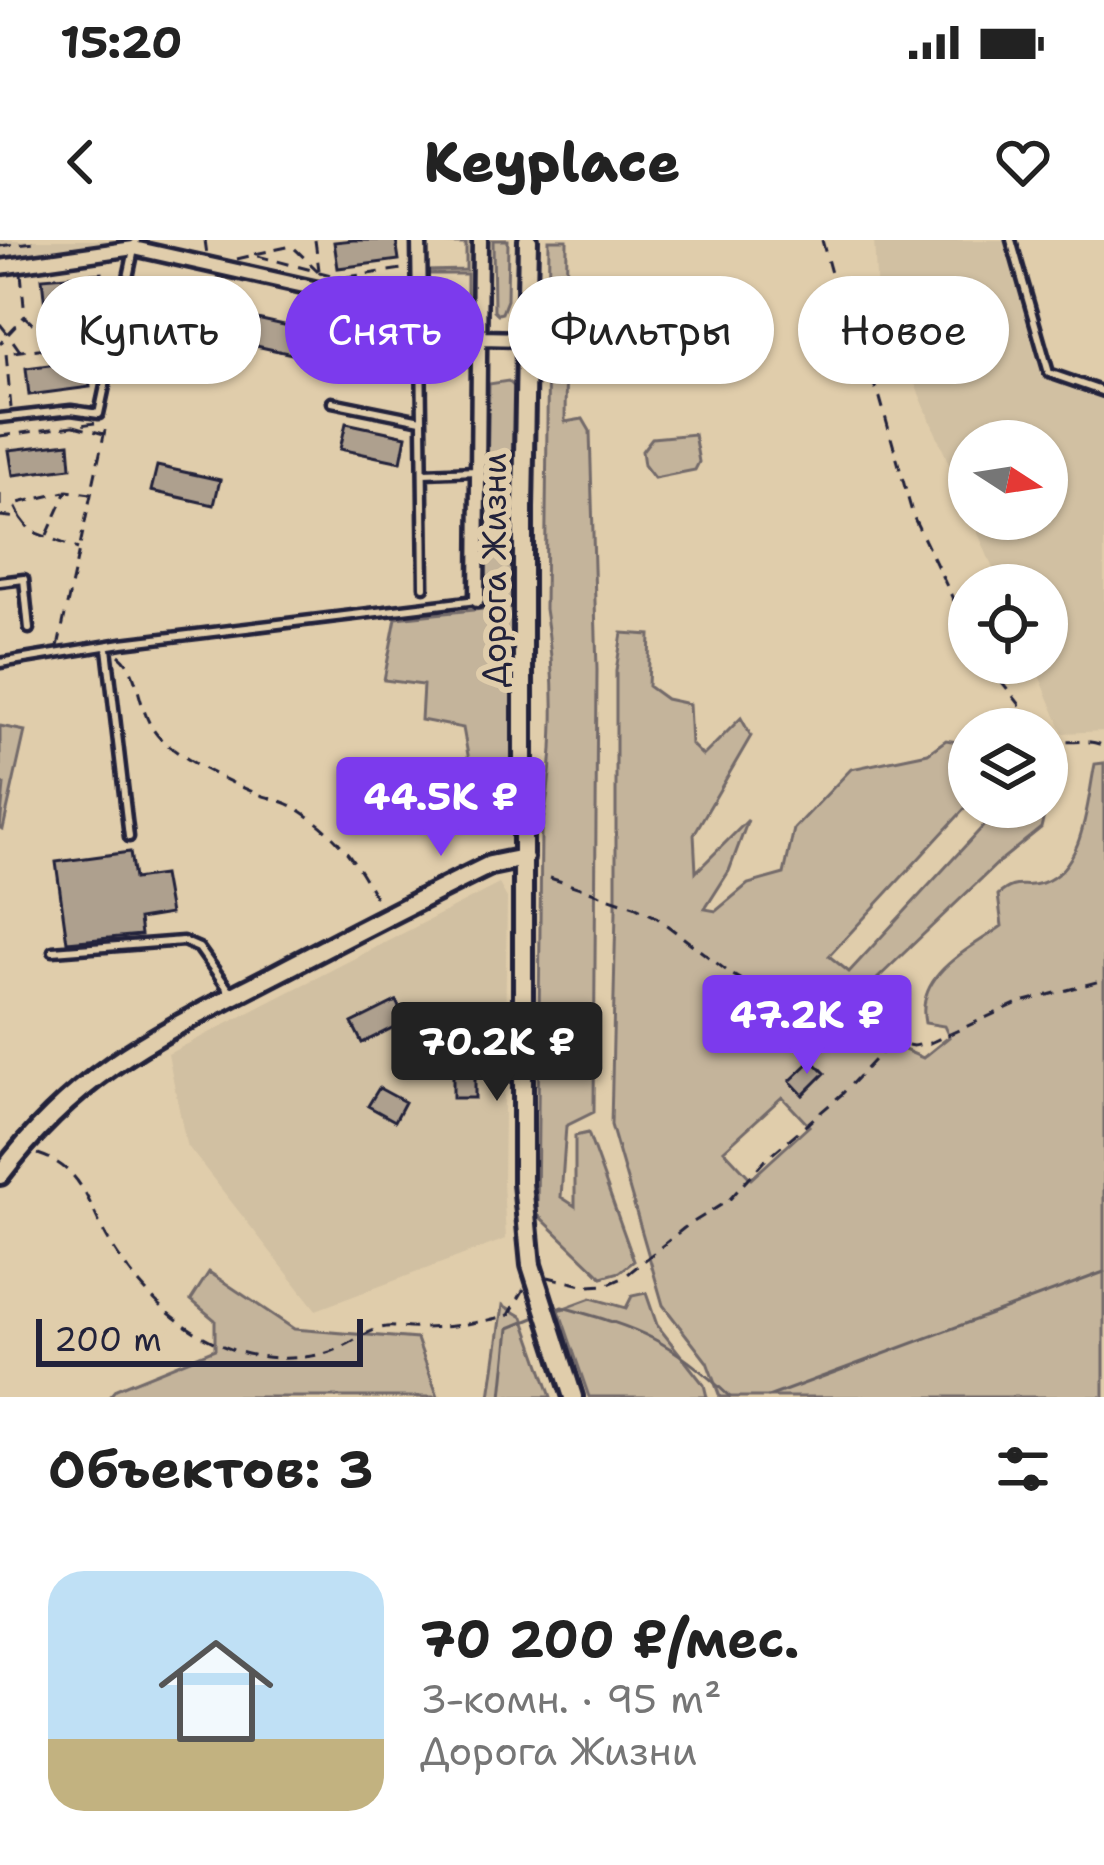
<!DOCTYPE html>
<html lang="ru">
<meta charset="utf-8">
<style>
body{margin:0;font-family:"Shantell Sans",sans-serif;background:#f2f2f2;color:#222;height:100vh;display:flex;flex-direction:column;font-size:45px;white-space:nowrap}
*{box-sizing:border-box;margin:0}
p{font-size:39px;color:#767676}
.icon{flex:none;width:66px;height:66px;fill:none;stroke:currentColor;stroke-width:2;stroke-linecap:round;stroke-linejoin:round}
.map{position:relative;height:1157px;overflow:hidden}
.side{display:flex;flex-direction:column;background:#fff;flex:1}
.side>*{flex:none}
.guide{position:absolute;left:36px;top:36px;width:1032px;height:108px;display:flex;gap:24px}
.needle{width:78px;rotate:102deg}
.buttons{position:absolute;left:948px;top:180px;display:grid;gap:24px}
.buttons a{display:grid;place-items:center;width:120px;height:120px;border-radius:50%;background:#fff;box-shadow:0 3px 9px #0004;font-size:60px}
.scale{position:absolute;left:36px;bottom:30px;width:327px;box-sizing:border-box;padding-left:12px;border:6px solid #22223b;border-top:0;font-size:33px;line-height:42px;white-space:nowrap;color:#22223b;-webkit-text-stroke:9px #e0cdab;paint-order:stroke}
.price{position:absolute;translate:-50% -102px;padding:0 27px;border-radius:12px;background:#7c3aed;color:#fff;font-size:39px;line-height:78px;filter:drop-shadow(0 3px 6px #0008)}
.price::after{content:'';position:absolute;left:50%;top:72px;width:36px;height:27px;margin-left:-18px;background:inherit;clip-path:polygon(0 0,100% 0,50% 100%)}
.price.active{background:#222;color:#fff}
ul{padding:0;list-style:none}
li{display:flex;align-items:center;gap:36px;height:300px;padding:0 48px}
li+li{border-top:3px solid #e0e0e0}
li span{display:grid;place-items:center;flex:none;width:336px;height:240px;border-radius:36px;color:#555}
li>.icon{margin-inline-start:auto}
span .icon{width:144px;height:144px;fill:#fffc;stroke-width:1}
li b{font-size:51px}
h2{display:flex;justify-content:space-between;align-items:center;height:144px;padding:0 48px;font-size:51px}
.tag{padding:0 42px;border-radius:54px;background:#fff;box-shadow:0 3px 9px #0004;font-size:42px;line-height:108px}
.tag.active{background:#7c3aed;color:#fff}
.status{display:flex;justify-content:space-between;align-items:center;height:84px;padding:0 60px;background:#fff;direction:ltr}
.status svg{height:33px;fill:currentColor}
header{display:flex;justify-content:space-between;align-items:center;height:156px;padding:0 48px;background:#fff;font-size:54px;font-weight:800}
.map>svg:first-child{display:block}
.built{fill:#d1c0a2}
.green{fill:#c4b49b;stroke:#736b6b;stroke-width:3;fill-rule:evenodd}
.lines{fill:none;stroke-linecap:round;stroke-linejoin:round}
.stream{stroke:#6a6365;stroke-width:3}
.building{fill:#aea08e;stroke:#22223b;stroke-width:3}
.service-casing{stroke:#22223b;stroke-width:15}
.minor-casing{stroke:#22223b;stroke-width:21}
.secondary-casing{stroke:#22223b;stroke-width:26}
.path{stroke:#22223b;stroke-width:3;stroke-dasharray:12 9;stroke-linecap:butt}
.service{stroke:#e0cdab;stroke-width:6}
.minor{stroke:#e0cdab;stroke-width:12}
.secondary{stroke:#e0cdab;stroke-width:16}
.labels{text-anchor:middle;stroke-width:12;stroke-linejoin:round;paint-order:stroke}
.street-label{font-size:33px;fill:#22223b;stroke:#e0cdab}
</style>
<div class="status"><b>15:20</b><svg viewBox="0 0 49 12"><path d="M0 12V9h3v3zM5 12V6h3v6zM10 12V3h3v9zM15 12V0h3v12zM26 1h20v11H26zM47 4h2v5h-2z"/></svg></div>
<header><svg class="icon" aria-label="back" viewBox="0 0 24 24"><path d="M15 5l-7 7 7 7"/></svg>Keyplace<svg class="icon" aria-label="heart" viewBox="0 0 24 24"><path d="M12 20l-8-8c-3-5 5-10 8-4 3-6 11-1 8 4z"/></svg></header>
<div class="map">
<svg width="1104" height="1157" viewBox="0 0 1104 1157">
<rect width="100%" height="100%" fill="#e0cdab"/>
<filter id="ink" filterUnits="userSpaceOnUse"><feTurbulence type="fractalNoise" baseFrequency=".00833" numOctaves="2"/><feDisplacementMap in="SourceGraphic" scale="24" xChannelSelector="R" yChannelSelector="G"/><feConvolveMatrix kernelMatrix="1 2 1 2 8 2 1 2 1" color-interpolation-filters="sRGB"/></filter>
<g filter="url(#ink)">
<!-- built -->
<path class="built" d="M0,0h131l-131,17z
M874,0h144l36,131 50,16v344l-41,2 -29,-70h13v-78h-47l-28,-66h75v-78h-78v70l-92,-216z
M499,644l8,14 -4,284 3,57 -190,71 -130,-166 -18,-90z"/>
<!-- green -->
<path class="green" d="M471,0l-1,78 -32,1v-23l5,1 3,14h21v-37h-40l-1,-3 40,-1v-26l-41,-1z
M493,0h15l-1,60 -5,13 -4,1 -4,-4z
M549,0h18l-2,182 18,-3 7,12 7,239 -3,442 -28,14 -5,71 14,9v-70l13,-3 46,128 -14,11 -18,5 -65,-63 4,-382c15,-71 16,-152 4,-223z
M508,141l11,10 -8,425 -11,16 -20,-12 -17,-92 -42,-8 2,-35 -39,-5 12,-62 88,-9 5,-225z
M694,194l5,28 -4,8 -41,8 -10,-13 -2,-14 10,-13z
M622,393l28,2 -2,51 18,13 23,5 2,40 12,12 38,-38 10,18 -57,98 2,38 52,-52 -19,51 -24,38 11,2 32,-27 36,-10 10,-45 57,-60 77,-16 18,-13 23,4v60l-140,152 20,16 152,-165h45l-5,21 -41,33 -122,117 16,12 -8,52 37,16 26,-21 -5,-11 -19,-3c-10,-49 42,-72 77,-97l-4,-31c20,-17 24,-5 44,-12 43,-15 45,-82 53,-119l9,-1v634h-384l-13,-35 -44,-57 -52,-180 5,-215v-239zM782,857l27,29 -58,53 -27,-29z
M0,486l25,5 -22,98 -3,-1 4,-43 -4,-1z
M209,1032l85,57 123,10 21,58h-329l7,-8 99,-40v-29l-24,-20z
M646,1053l11,32 47,60 3,12h-118l-30,-87 32,-12 35,10 6,-12z
M503,1065l20,12 28,80h-61z"/>
<g class="lines">
<!-- stream -->
<path class="stream" d="M555,1070l7,-3c79,22 107,32 168,90
M502,1157l7,-69 32,-13
M768,1157l336,-125"/>
</g>
<!-- building -->
<path class="building" d="M353,0h43l3,20 -61,8 -4,-26z
M102,33l2,28 -59,5 -3,-28z
M150,60l19,5 -10,39 -19,-5z
M257,79l63,14 -6,26 -62,-14z
M345,97l61,13 -6,26 -60,-14z
M962,98l27,9 -7,21 -27,-9z
M87,120l3,27 -61,8 -3,-27z
M346,183l60,13 -5,26 -61,-13z
M69,203l2,25 -58,7 -4,-25z
M157,226l63,14 -6,25 -63,-14z
M130,612l4,27 29,-4 7,39 -31,5 2,16 -74,7 -11,-80z
M396,761l10,20 -44,22 -10,-20z
M453,806h22v52h-22z
M812,820l13,13 -22,22 -13,-14z
M379,848l26,14 -10,19 -27,-15z"/>
<g class="lines">
<!-- service casing -->
<g class="service-casing">
<path id="service" d="M1011,0l38,133 55,19
M421,99l3,248
M332,162l89,18
M0,178l71,-8 28,4 37,-174
M424,233l53,-2
M0,342l24,-3 5,50
M107,408l22,189
M0,423l122,-20 355,-43
M53,711l130,-10 16,7 32,45"/>
</g>
<!-- minor casing -->
<g class="minor-casing">
<path id="minor" d="M419,0l1,72
M0,27l134,-19 286,64 2,24 59,-2
M481,98l45,1
M477,360l3,-360"/>
</g>
<!-- secondary casing -->
<g class="secondary-casing">
<path id="secondary" d="M528,0l-5,268v675l8,82 42,132
M0,935c78,-104 158,-140 270,-198 73,-38 146,-76 220,-112l34,-7"/>
</g>
<!-- path -->
<path class="path" d="M205,0l2,15
M315,0l4,30
M822,0l20,74 38,84 33,118 56,116
M0,6l34,-4
M255,14l37,-8 26,25
M237,19l17,-4 154,40
M21,33l4,44 32,29 23,-19 28,5
M347,37l62,-9
M0,84l8,10 -8,10
M20,111l-12,-17 16,-17
M11,168l-5,-55 48,-6
M74,186l30,8
M0,196l95,-13
M0,254v12
M0,276l21,2 10,13 47,18
M21,278l-7,-14 51,-12
M47,295l20,-44 24,3
M58,407l47,-217 -2,-8
M119,415c24,18 16,62 45,87 25,21 59,37 89,50 13,6 30,8 43,16 43,27 60,53 83,96
M987,423l52,66
M1047,498c19,9 38,-2 57,8
M550,638l84,28 22,11 75,57 51,29 96,37 35,6 17,-3 88,-40 86,-23
M38,914c48,16 49,51 72,89 47,76 120,131 213,111 21,-4 38,-21 58,-26 11,-3 26,1 37,0 31,0 61,-5 91,-13l15,-26
M548,1037l39,9 19,-1 17,-7 61,-50 45,-28 35,-39 78,-67 49,-52"/>
<!-- service -->
<use href="#service" class="service"/>
<!-- minor -->
<use href="#minor" class="minor"/>
<!-- secondary -->
<use href="#secondary" class="secondary"/>
</g>
</g>
<g class="labels">
<!-- street labels -->
<g class="street-label">
<text transform="translate(494 330) rotate(-90)" y="12">Дорога Жизни</text>
</g>
</g>
</svg>
<div class="buttons">
<a><svg class="needle" viewBox="-14 -14 28 28"><path d="M0-13l5 13h-10z" fill="#e53935"/><path d="M0 13l5-13h-10z" fill="#767676"/></svg></a>
<a><svg class="icon" aria-label="locate" viewBox="0 0 24 24"><circle cx="12" cy="12" r="6"/><path d="M12 2v4M12 18v4M2 12h4M18 12h4"/></svg></a>
<a><svg class="icon" aria-label="layers" viewBox="0 0 24 24"><path d="M12 4l9 5-9 5-9-5zM3 14l9 5 9-5"/></svg></a>
</div>
<div class="scale">200 m</div>
<b class="price" style="left:441px;top:619px">44.5K ₽</b>
<b class="price" style="left:807px;top:837px">47.2K ₽</b>
<b class="price active" style="left:497px;top:864px">70.2K ₽</b>
<div class="guide">
<a class="tag">Купить</a>
<a class="tag active">Снять</a>
<a class="tag">Фильтры</a>
<a class="tag">Новое</a>
</div>
</div>
<section class="side">
<h2>Объектов: 3<svg class="icon" aria-label="filters" viewBox="0 0 24 24"><path d="M4 7h16M4 17h16"/><circle cx="9" cy="7" r="2"/><circle cx="15" cy="17" r="2"/></svg></h2>
<ul>
<li><span style="background:linear-gradient(#bfe0f5 70%,#c2b280 0)"><svg class="icon" aria-label="home" viewBox="0 0 24 24"><path d="M3 11l9-7 9 7M6 9v11h12V9"/></svg></span><div><b>70 200 ₽/мес.</b><p>3-комн. · 95 m²</p><p>Дорога Жизни</p></div></li>
</ul>
</section>
